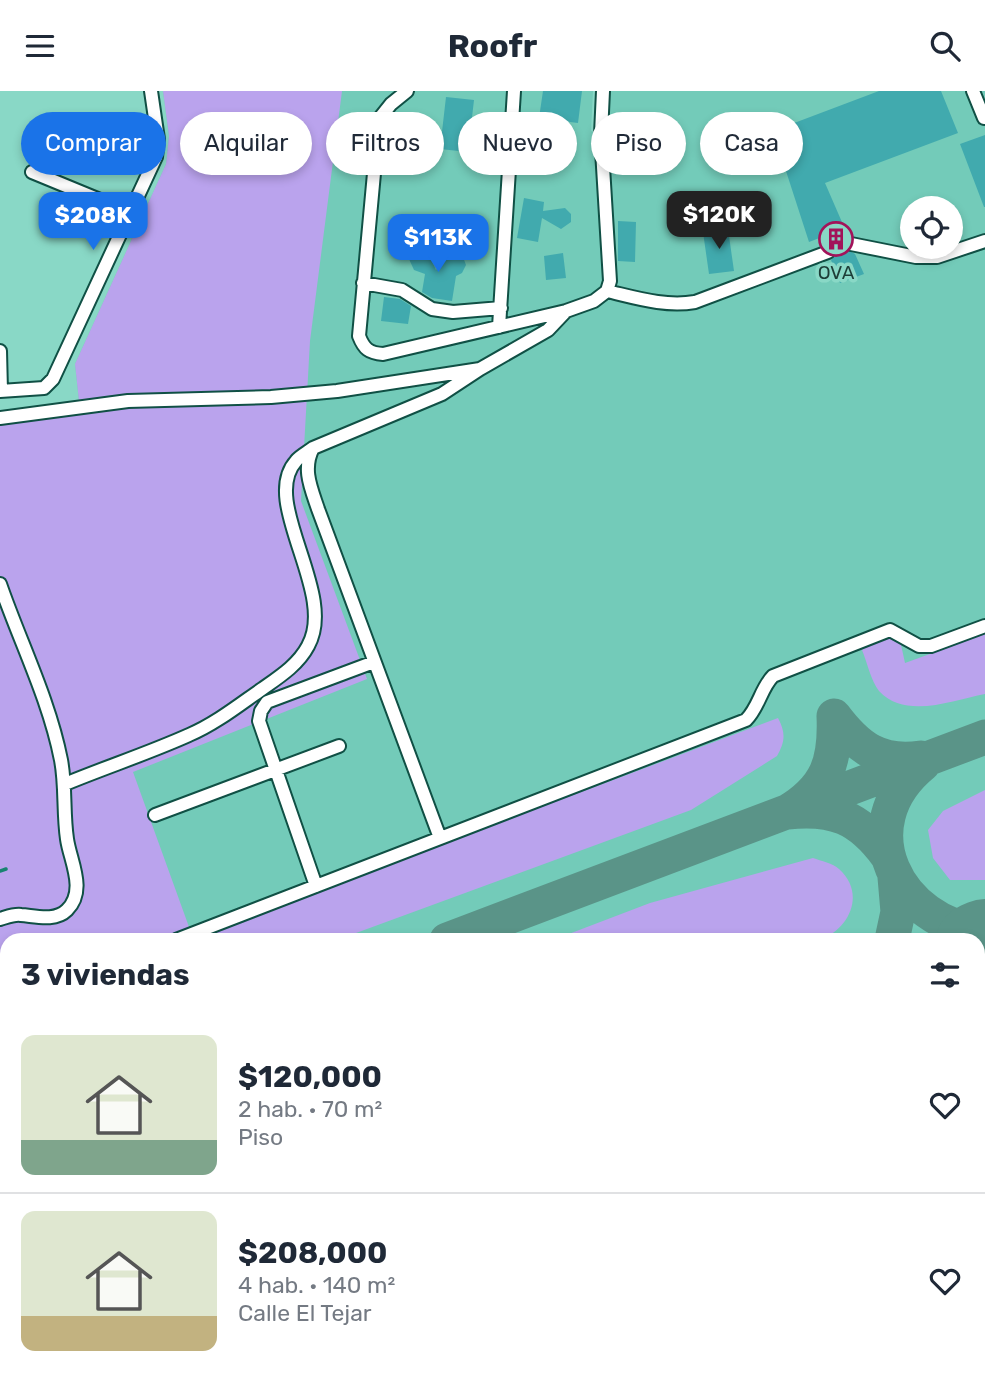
<!DOCTYPE html>
<html lang="es">
<meta charset="utf-8">
<style>
body{margin:0;font-family:Rubik,sans-serif;background:#f6f6f7;color:#1f2937;height:100vh;display:flex;flex-direction:column;font-size:26px;white-space:nowrap}
*{box-sizing:border-box;margin:0}
p{font-size:23px;color:#747a83}
.icon{flex:none;width:38px;height:38px;fill:none;stroke:currentColor;stroke-width:2;stroke-linecap:round;stroke-linejoin:round}
.map{position:relative;flex:1;overflow:hidden}
.sheet{position:absolute;left:0px;top:842px;width:985px;height:450px;display:flex;flex-direction:column;background:#fff;border-radius:21px 21px 0 0;box-shadow:0 4px 10px #0003}
.sheet>*{flex:none}
.banner{position:absolute;left:21px;top:21px;width:943px;height:63px;display:flex;gap:14px}
.buttons{position:absolute;left:900px;top:105px;display:grid;gap:14px}
.buttons a{display:grid;place-items:center;width:63px;height:63px;border-radius:50%;background:#fff;box-shadow:0 4px 10px #0003;font-size:35px}
.price{position:absolute;translate:-50% -60px;padding:0 16px;border-radius:14px;background:#1a73e8;color:#fff;font-size:23px;line-height:46px;filter:drop-shadow(0 2px 4px #0008)}
.price::after{content:'';position:absolute;left:50%;top:42px;width:21px;height:16px;margin-left:-10px;background:inherit;clip-path:polygon(0 0,100% 0,50% 100%)}
.price.current{background:#222;color:#fff}
ul{padding:0;list-style:none}
li{display:flex;align-items:center;gap:21px;height:175px;padding:0 21px}
li+li{border-top:2px solid #e0e1e3}
li span{display:grid;place-items:center;flex:none;width:196px;height:140px;border-radius:14px;color:#555}
li>.icon{margin-inline-start:auto}
span .icon{width:84px;height:84px;fill:#fffc;stroke-width:1}
li b{font-size:30px}
h2{display:flex;justify-content:space-between;align-items:center;height:84px;padding:0 21px;font-size:30px}
.tag{padding:0 24px;border-radius:32px;background:#fff;box-shadow:0 4px 10px #0003;font-size:24px;line-height:63px}
.tag.current{background:#1a73e8;color:#fff}
header{display:flex;justify-content:space-between;align-items:center;height:91px;padding:0 21px;background:#fff;font-size:32px;font-weight:700}
.map>svg:first-child{display:block}
.built{fill:#73cbb9;fill-rule:evenodd}
.green{fill:#baa3ed}
.lines{fill:none;stroke-linecap:round;stroke-linejoin:round}
.stream{stroke:#188371;stroke-width:3.5}
.taxiway{stroke:#5a9488;stroke-width:35}
.runway{stroke:#5a9488;stroke-width:86}
.building{fill:#41aaae}
.minor-tunnel{stroke:#73b9a9;stroke-width:12;stroke-dasharray:12 6;stroke-linecap:butt}
.minor-casing{stroke:#105045;stroke-width:16}
.minor{stroke:#fff;stroke-width:12}
.labels{text-anchor:middle;stroke-width:7;stroke-linejoin:round;paint-order:stroke}
.poi-label{font-size:19px;fill:#1d3d37;stroke:#89d8c6}
</style>
<header><svg class="icon" aria-label="menu" viewBox="0 0 24 24"><path d="M4 6h16M4 12h16M4 18h16"/></svg>Roofr<svg class="icon" aria-label="search" viewBox="0 0 24 24"><circle cx="10" cy="10" r="6"/><path d="M15 15l6 6"/></svg></header>
<div class="map">
<svg width="985" height="1291" viewBox="0 0 985 1291">
<rect width="100%" height="100%" fill="#89d8c6"/>
<!-- built -->
<path class="built" d="M163,0h430l-2,40 10,3 8,-1 1,-42h375v1095l-7,2v-248h-971v435l472,1 -17,6h-462v-968l27,-1 52,-12 -4,-37 91,-200 3,-28zM912,117h38v39h-38z"/>
<!-- green -->
<path class="green" d="M163,0h179l-32,250 -9,160 66,178 -234,93 60,166 585,-220c8,15 7,24 -1,38l-86,54 -354,130h-330v124l-7,3v-653l27,-1 52,-12 -4,-37 91,-200 3,-28z
M985,543v60c-32,6 -79,26 -106,-3 -8,-10 -12,-29 -17,-41l8,-8 22,-6 8,4 5,23z
M985,699v90h-35l-17,-22 -5,-28 15,-19z
M813,767c8,3 20,5 26,11 27,24 11,60 -19,71h-267l97,-37z
M985,913v182l-7,2v-181z
M7,1052v101l-7,2v-99z
M7,1280v4l472,1 -17,6h-462v-8z"/>
<g class="lines">
<!-- stream -->
<path class="stream" d="M0,780l6,-2"/>
<!-- taxiway -->
<path class="taxiway" d="M923,673c-76,62 -26,160 62,169
M887,764c-28,-38 -54,-48 -100,-43 40,-24 49,-50 47,-96 24,32 46,48 87,42
M447,849l538,-203
M892,849l6,-28 -3,-35
M0,1016l7,-2"/>
<!-- runway -->
<path class="runway" d="M978,854l7,-3
M0,1225l7,-2"/>
</g>
<!-- building -->
<path class="building" d="M543,0h39l-4,32 -39,-5z
M879,0h62l17,42 -133,50 23,53 -5,6v5l12,7 9,20 -24,9 -9,-23 5,-6 -2,-8 -9,-2 -3,-7 -13,5 -36,-111z
M446,6l28,3 -6,52 -28,-3z
M985,44v72h-1l-24,-63z
M524,107l20,4 -1,9 22,-3 6,6v8l-10,7 -19,-11 -4,24 -21,-4z
M413 136a13 13 0 1 1 26 0a13 13 0 1 1-26 0Z
M459,127l9,3 4,9 -3,8 -11,4 -14,-14z
M618,130l18,1 -1,40 -17,-1z
M728,138l6,42 -25,3 -6,-42z
M422,157l7,7 7,15 11,-14 8,-4 8,5 3,8 -4,8 -6,3 -4,25 -20,-3 -10,-6 3,-18 -11,-4 -5,-11 5,-7z
M563,162l3,25 -20,2 -2,-24z
M384,206l16,2 11,7 -3,18 -27,-3z"/>
<g class="lines">
<!-- minor-tunnel -->
<path class="minor-tunnel" d="M828,161l23,-8"/>
<!-- minor casing -->
<g class="minor-casing">
<path id="minor" d="M407,0l-16,13 -12,15 -20,217c5,13 10,17 24,18l183,-43 28,-10 13,-10 3,-10 -9,-147 2,-43
M973,0l11,27
M32,81l97,40
M851,153l65,13h21l48,-16
M363,192l39,7 30,19 21,3 48,-4
M607,200c30,7 58,16 88,11l133,-50
M499,236l15,-236
M0,260l1,40
M0,300l44,-3 9,-9 103,-222 2,-18 -7,-48
M0,327l128,-17 143,-4 66,-6 143,-22 68,-39 18,-19
M313,357c-11,21 -2,40 5,61l122,329
M0,493c20,58 49,115 61,176 5,26 2,52 6,79 3,22 20,51 0,71 -12,12 -32,6 -46,5 -7,-1 -14,2 -21,4
M65,693c41,-17 84,-31 124,-49 26,-11 50,-30 73,-46 17,-12 36,-24 46,-43 30,-53 -49,-144 -12,-185 4,-5 12,-9 17,-13l129,-54 38,-25
M155,724l184,-69
M316,795l-57,-165 2,-10 6,-9 107,-40
M176,849l570,-220c13,-13 15,-32 27,-44l117,-46 29,16h12l54,-20
M0,916l7,-2
M978,1061l7,-3
M978,1109l7,-3
M607,1284l7,7
M392,1291l15,-7
M496,1291l17,-7"/>
</g>
<!-- minor -->
<use href="#minor" class="minor"/>
</g>
<!-- icons -->
<defs>
<g id="building-ring" transform="scale(1.75)"><circle r="9.5" fill="#89d8c6" stroke="#a2135a" stroke-width="1.5"/><path d="M-4-6H4V6H1V3H-1V6H-4ZM-2.5-4.3h1.7v1.8h-1.7ZM.8-4.3h1.7v1.8H.8ZM-2.5-1h1.7V.8h-1.7ZM.8-1h1.7V.8H.8Z" fill="#a2135a"/></g>
</defs>
<g fill-rule="evenodd">
<use href="#building-ring" x="836" y="148"/>
</g>
<g class="labels">
<!-- poi labels -->
<g class="poi-label">
<text x="836" y="188">OVA</text>
</g>
</g>
</svg>
<div class="buttons">
<a><svg class="icon" aria-label="locate" viewBox="0 0 24 24"><circle cx="12" cy="12" r="6"/><path d="M12 2v4M12 18v4M2 12h4M18 12h4"/></svg></a>
</div>
<b class="price current" style="left:719px;top:160px">$120K</b>
<b class="price" style="left:93px;top:161px">$208K</b>
<b class="price" style="left:438px;top:183px">$113K</b>
<div class="banner">
<a class="tag current">Comprar</a>
<a class="tag">Alquilar</a>
<a class="tag">Filtros</a>
<a class="tag">Nuevo</a>
<a class="tag">Piso</a>
<a class="tag">Casa</a>
</div>
<section class="sheet">
<h2>3 viviendas<svg class="icon" aria-label="filters" viewBox="0 0 24 24"><path d="M4 7h16M4 17h16"/><circle cx="9" cy="7" r="2"/><circle cx="15" cy="17" r="2"/></svg></h2>
<ul>
<li><span style="background:linear-gradient(#dfe7d0 75%,#7fa58c 0)"><svg class="icon" aria-label="home" viewBox="0 0 24 24"><path d="M3 11l9-7 9 7M6 9v11h12V9"/></svg></span><div><b>$120,000</b><p>2 hab. · 70 m²</p><p>Piso</p></div><svg class="icon" aria-label="heart" viewBox="0 0 24 24"><path d="M12 20l-8-8c-3-5 5-10 8-4 3-6 11-1 8 4z"/></svg></li>
<li><span style="background:linear-gradient(#dfe7d0 75%,#c2b280 0)"><svg class="icon" aria-label="home" viewBox="0 0 24 24"><path d="M3 11l9-7 9 7M6 9v11h12V9"/></svg></span><div><b>$208,000</b><p>4 hab. · 140 m²</p><p>Calle El Tejar</p></div><svg class="icon" aria-label="heart" viewBox="0 0 24 24"><path d="M12 20l-8-8c-3-5 5-10 8-4 3-6 11-1 8 4z"/></svg></li>
</ul>
</section>
</div>
